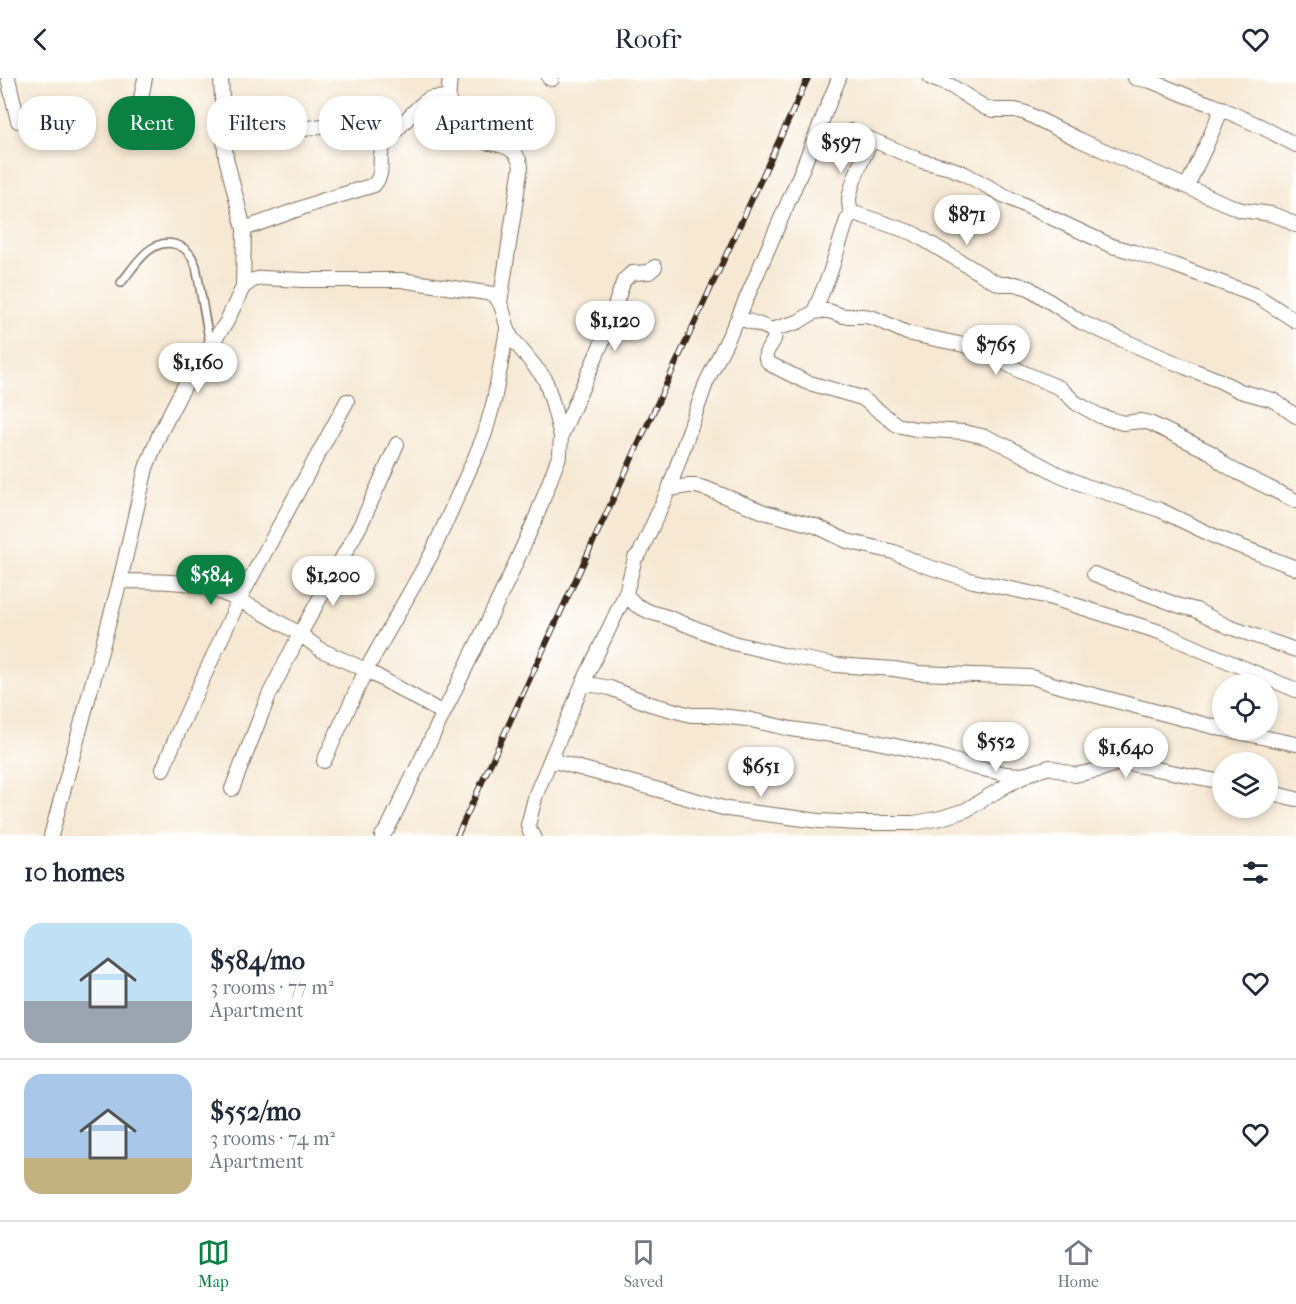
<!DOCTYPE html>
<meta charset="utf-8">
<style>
body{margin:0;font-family:"IM FELL French Canon",serif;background:#f2f2f3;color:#1f2937;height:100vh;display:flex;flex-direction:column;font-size:22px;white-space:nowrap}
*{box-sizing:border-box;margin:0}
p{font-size:20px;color:#747a83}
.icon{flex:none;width:33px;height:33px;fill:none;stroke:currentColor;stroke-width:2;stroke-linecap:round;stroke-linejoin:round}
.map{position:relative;height:758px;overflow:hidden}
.drawer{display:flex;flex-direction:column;background:#fff;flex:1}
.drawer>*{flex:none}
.top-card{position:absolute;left:18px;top:18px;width:600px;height:54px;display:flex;gap:12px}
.fabs{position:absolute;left:1212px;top:596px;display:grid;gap:12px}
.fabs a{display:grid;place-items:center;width:66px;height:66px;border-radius:50%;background:#fff;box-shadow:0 3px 9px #0003;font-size:30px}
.price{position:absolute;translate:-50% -51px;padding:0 14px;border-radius:21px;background:#fff;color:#222;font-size:20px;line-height:39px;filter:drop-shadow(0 2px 3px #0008)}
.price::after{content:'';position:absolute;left:50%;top:36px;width:18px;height:14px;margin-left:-9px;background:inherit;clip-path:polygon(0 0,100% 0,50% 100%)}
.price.selected{background:#0b8043;color:#fff}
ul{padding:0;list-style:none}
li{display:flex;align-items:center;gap:18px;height:150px;padding:0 24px}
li+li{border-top:2px solid #e0e1e3}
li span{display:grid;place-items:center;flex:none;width:168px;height:120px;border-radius:18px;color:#555}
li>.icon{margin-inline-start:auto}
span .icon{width:72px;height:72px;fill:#fffc;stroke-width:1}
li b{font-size:26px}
h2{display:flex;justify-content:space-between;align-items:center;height:72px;padding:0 24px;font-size:26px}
.tag{padding:0 21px;border-radius:24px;background:#fff;box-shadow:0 3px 9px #0003;font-size:21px;line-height:54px}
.tag.selected{background:#0b8043;color:#fff}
header{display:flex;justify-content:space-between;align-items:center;height:78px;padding:0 24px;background:#fff;font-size:27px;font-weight:600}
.menu{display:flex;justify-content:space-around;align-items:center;height:84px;border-top:2px solid #e0e1e3;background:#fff;font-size:16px;color:#747a83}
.menu a{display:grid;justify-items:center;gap:3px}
.menu .selected{color:#0b8043}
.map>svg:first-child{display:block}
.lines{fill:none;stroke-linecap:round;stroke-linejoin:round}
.service-casing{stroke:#7c6c5d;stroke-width:10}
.minor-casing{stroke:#7c6c5d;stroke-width:16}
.service{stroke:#fff;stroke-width:7}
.minor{stroke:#fff;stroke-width:14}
.rail-casing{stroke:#3b2a1e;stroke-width:6}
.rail{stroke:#fff;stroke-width:4;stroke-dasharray:11;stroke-linecap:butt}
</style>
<header><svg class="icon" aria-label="back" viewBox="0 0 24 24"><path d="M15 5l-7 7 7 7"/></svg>Roofr<svg class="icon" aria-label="heart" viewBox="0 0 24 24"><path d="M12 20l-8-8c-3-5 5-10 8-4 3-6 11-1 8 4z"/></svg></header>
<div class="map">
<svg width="1296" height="758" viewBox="0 0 1296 758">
<rect width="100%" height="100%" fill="#fff"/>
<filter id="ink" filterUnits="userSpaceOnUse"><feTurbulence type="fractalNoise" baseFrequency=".0167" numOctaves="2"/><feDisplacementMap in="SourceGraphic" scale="12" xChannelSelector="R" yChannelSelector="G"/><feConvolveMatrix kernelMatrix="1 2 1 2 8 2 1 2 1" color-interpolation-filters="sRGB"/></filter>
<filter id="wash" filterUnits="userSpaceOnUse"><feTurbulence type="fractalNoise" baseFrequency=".008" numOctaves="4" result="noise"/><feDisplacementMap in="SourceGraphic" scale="24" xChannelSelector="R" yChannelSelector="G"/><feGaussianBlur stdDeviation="1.35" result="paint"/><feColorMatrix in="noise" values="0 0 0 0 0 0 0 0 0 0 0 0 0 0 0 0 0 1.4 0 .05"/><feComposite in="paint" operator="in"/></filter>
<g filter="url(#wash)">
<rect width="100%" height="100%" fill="#f6e8d3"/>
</g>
<g filter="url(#ink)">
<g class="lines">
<!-- service casing -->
<g class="service-casing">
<path id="service" d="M121,205c13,-16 29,-45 53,-39 13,3 18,12 22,22l14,79"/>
</g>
<!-- minor casing -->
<g class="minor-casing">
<path id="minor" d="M8,0l10,43
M221,0l3,62 2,18 18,71 -1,58
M450,0c-12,97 60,41 71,88l-21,137
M549,0l3,1
M839,0l-40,99 -61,141 -32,65 -37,106 -29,64 -5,5 -9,35 3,5 7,7 14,7 17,5 66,26 50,12 53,10 58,4 24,4 114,4 20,7 170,45
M931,0l20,8 33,21 9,3h22l11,3 54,27 144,63 17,7 30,4 12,4 13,7
M1135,0l16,3 39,16 23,8 47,21 36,19
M851,53l71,30 28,7 13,5 42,23 107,50 22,6 40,13 83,31 39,25
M136,62l5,-42 4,-20
M224,62c23,-3 46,-6 69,-9 41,-7 59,-15 98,6
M1187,108l19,-40 16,-38
M851,136c-1,-5 -2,-9 -2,-15 2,-15 15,-45 23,-59
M244,151l74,-27 56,-17c11,-13 4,-21 8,-35 2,-7 40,-49 47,-51 6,-2 13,-1 19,-2
M814,234l16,-39 17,-53 4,-6h6l56,19 80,48 7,3h15l14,4 52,34 104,45 33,13 22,11 33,9 23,16
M738,240c8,3 31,8 35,14 8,11 -19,21 -1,33l34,17 56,16 35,27 18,4 49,3 22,5 20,9 52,28 28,12 74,24 56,27 80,31
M771,252l27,-8 16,-10 8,-1h7l14,5h22l9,2 33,15 57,12 34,14 24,13 38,16 16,15 24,13 23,7 18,-2 9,2 62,30 10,10 15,9 59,29
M561,358l42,-96 21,-60 8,-7 17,-1 6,-5
M397,366l-36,80 -61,110 21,16 45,20 77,43
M669,411l19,-3h8l11,3 57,23 52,14 31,15 47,11 29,13 50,16 76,16 114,36 38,17 95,40
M1094,496l86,32 16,4 33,17 67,23
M120,503c25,1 51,-1 75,4 38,8 71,30 105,49l-31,61 -37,94
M583,605l43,-90
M1223,651l73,15
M551,682l176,49 92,12 41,2h54l27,-5 25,-8 41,-25 18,-9
M324,683l42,-91 65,-115 45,-100 9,-22 9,-32 13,-71
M163,691l17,-41 59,-128 108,-199
M1268,714l28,7
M51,758l69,-255 26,-113 14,-35 20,-39 15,-27 31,-44 17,-36 10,-7 9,-2 41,2h98l92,14c12,10 11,30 18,43l34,42 7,22 9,35 -1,18 -25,66 -27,60 -120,248 -6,8
M534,758l-4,-4 -2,-7 8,-31 47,-111 27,5 40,16 41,11h20l36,4 44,10 76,11 43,9 32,8 31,10 33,7 15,1 9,-2 20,-6 25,8 24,-5 22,-8 101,20"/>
</g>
<!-- service -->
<use href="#service" class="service"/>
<!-- minor -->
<use href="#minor" class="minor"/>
<!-- rail casing -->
<g class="rail-casing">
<path id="rail" d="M457,758l351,-758"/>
</g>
<!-- rail -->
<use href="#rail" class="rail"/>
</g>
</g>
</svg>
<div class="fabs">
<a><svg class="icon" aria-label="locate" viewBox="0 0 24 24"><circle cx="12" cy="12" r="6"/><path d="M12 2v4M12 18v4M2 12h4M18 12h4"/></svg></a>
<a><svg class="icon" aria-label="layers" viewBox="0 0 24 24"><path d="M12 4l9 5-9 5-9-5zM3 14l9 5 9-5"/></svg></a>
</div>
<b class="price" style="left:841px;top:96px">$597</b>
<b class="price" style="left:967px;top:168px">$871</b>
<b class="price" style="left:615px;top:274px">$1,120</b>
<b class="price" style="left:996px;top:298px">$765</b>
<b class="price" style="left:198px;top:316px">$1,160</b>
<b class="price selected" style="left:211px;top:528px">$584</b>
<b class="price" style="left:333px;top:529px">$1,200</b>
<b class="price" style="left:996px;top:695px">$552</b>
<b class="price" style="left:1126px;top:701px">$1,640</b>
<b class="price" style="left:761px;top:720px">$651</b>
<div class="top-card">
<a class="tag">Buy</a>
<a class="tag selected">Rent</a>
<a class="tag">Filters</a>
<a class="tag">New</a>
<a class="tag">Apartment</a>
</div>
</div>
<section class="drawer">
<h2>10 homes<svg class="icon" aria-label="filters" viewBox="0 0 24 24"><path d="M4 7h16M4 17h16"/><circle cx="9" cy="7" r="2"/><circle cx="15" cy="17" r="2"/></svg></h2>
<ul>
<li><span style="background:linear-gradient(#bfe0f5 65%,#9aa5b1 0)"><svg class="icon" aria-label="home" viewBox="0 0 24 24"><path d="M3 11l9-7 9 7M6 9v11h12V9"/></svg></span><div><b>$584/mo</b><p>3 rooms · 77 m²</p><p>Apartment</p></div><svg class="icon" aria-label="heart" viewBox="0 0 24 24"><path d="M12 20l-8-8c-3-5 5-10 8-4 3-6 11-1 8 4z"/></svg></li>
<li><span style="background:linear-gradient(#a9c7e8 70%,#c2b280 0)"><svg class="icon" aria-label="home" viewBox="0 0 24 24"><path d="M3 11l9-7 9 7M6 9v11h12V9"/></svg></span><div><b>$552/mo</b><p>3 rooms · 74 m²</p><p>Apartment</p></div><svg class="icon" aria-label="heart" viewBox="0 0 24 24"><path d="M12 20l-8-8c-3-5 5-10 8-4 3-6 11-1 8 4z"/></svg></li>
</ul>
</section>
<nav class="menu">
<a class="selected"><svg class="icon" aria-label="map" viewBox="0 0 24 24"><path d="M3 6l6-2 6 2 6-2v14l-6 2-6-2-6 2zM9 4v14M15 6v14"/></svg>Map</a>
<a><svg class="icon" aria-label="saved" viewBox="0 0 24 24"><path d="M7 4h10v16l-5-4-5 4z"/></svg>Saved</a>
<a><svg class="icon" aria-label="home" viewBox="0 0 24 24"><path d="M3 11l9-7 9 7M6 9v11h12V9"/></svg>Home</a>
</nav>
